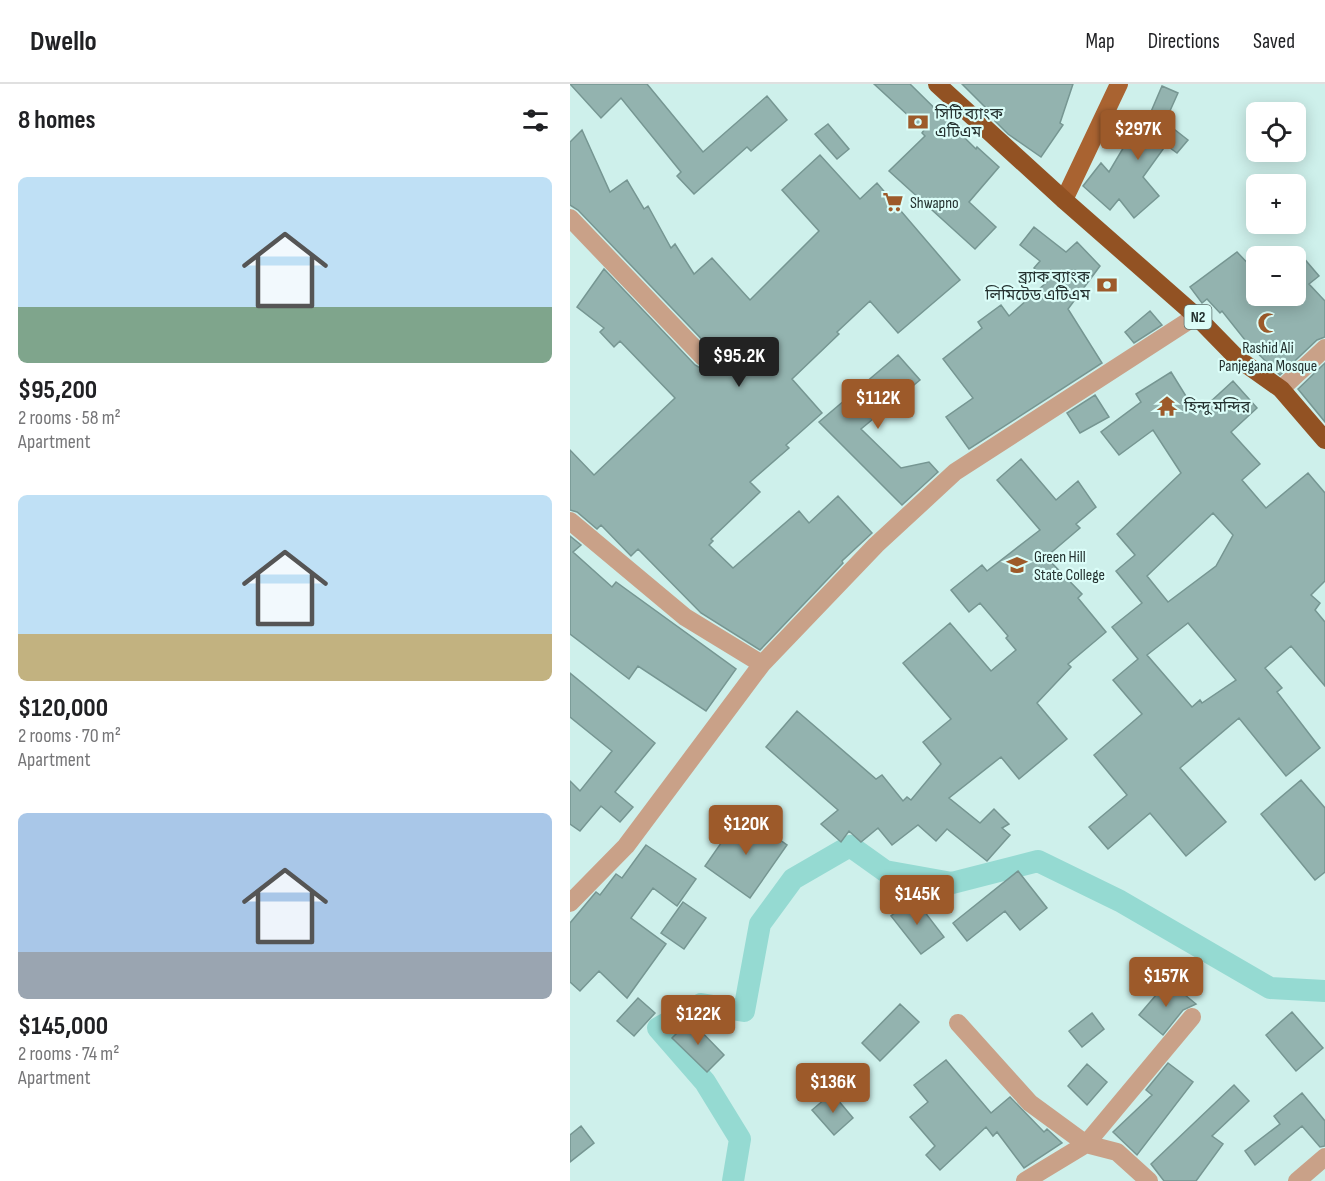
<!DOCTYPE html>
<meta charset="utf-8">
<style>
body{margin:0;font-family:"Sofia Sans Condensed","Noto Sans Bengali",sans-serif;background:#f2f2f2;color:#202124;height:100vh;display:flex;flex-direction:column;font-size:22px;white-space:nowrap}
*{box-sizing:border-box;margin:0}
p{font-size:20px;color:#757577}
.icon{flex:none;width:33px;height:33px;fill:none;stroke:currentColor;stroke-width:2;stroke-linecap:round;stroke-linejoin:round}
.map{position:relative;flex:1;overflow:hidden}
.details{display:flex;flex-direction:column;background:#fff;width:570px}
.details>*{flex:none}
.fabs{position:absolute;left:676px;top:18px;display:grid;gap:12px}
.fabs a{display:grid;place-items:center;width:60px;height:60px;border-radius:9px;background:#fff;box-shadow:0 3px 15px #0003;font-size:30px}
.price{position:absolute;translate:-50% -51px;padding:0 14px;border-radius:6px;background:#9d5a2a;color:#fff;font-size:20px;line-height:39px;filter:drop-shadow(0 2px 3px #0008)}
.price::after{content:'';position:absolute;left:50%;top:36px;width:18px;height:14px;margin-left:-9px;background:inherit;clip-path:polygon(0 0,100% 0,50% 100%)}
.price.on{background:#222;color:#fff}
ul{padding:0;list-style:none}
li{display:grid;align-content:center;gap:12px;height:318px;padding:0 18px}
li span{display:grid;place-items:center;height:186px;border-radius:9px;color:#555}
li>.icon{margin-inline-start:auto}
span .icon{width:108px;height:108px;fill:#fffc;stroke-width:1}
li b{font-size:26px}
h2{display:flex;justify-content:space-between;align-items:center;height:72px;padding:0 18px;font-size:26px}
header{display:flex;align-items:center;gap:36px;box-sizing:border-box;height:84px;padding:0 30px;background:#fff;border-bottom:2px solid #e0e0e0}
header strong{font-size:28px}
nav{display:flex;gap:33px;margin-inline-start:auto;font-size:21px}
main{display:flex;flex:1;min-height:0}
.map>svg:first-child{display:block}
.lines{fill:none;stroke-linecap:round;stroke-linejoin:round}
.canal{stroke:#95dad2;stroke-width:22}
.building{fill:#93b3af;stroke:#769692;stroke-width:1.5;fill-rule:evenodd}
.street{stroke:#c9a188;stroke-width:18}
.primary{stroke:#a96331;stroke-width:18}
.highway{stroke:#925223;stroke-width:18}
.labels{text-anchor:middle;stroke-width:4.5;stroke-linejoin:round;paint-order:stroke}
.shield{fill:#dbfdf8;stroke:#5b6e6b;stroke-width:1.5}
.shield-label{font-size:15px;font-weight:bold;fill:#24312f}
.poi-label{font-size:16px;fill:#24312f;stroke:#dbfdf8;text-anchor:start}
</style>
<header>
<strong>Dwello</strong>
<nav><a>Map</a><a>Directions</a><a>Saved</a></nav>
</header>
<main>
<section class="details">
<h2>8 homes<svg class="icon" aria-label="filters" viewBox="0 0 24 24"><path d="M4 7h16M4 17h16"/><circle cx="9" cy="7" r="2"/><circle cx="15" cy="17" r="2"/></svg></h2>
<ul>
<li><span style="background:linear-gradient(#bfe0f5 70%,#7fa58c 0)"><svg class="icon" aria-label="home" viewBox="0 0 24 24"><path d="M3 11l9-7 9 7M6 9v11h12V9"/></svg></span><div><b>$95,200</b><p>2 rooms · 58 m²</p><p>Apartment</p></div></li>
<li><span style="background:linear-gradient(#bfe0f5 75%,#c2b280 0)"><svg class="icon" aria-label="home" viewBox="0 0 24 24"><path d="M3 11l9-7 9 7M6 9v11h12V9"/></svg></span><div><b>$120,000</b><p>2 rooms · 70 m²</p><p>Apartment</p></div></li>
<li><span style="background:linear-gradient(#a9c7e8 75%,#9aa5b1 0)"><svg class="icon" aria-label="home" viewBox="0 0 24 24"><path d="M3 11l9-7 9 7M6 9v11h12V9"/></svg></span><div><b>$145,000</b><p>2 rooms · 74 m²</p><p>Apartment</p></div></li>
</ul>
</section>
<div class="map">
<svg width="755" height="1097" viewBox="0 0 755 1097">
<rect width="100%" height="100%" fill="#cef0eb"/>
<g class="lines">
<!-- canal -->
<path class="canal" d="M163,1097l7,-42 -35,-57 -47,-54 43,-24 43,7 16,-87 33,-45 57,-33 35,25 67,12 86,-22 82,40 150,87 55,3"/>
</g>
<!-- building -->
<path class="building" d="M0,0h77l56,68 64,-56 20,24 -36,31 -4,-4 -53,47 -17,-18 4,-4 -60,-74 -20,20z
M304,0h36l66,65 1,-2 22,20 -30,35 27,25 -21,22 -86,-78 36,-35 -3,-3 2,-3z
M392,0h111l-13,39 3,2 -22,32 -33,-23 -13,-13 2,-2z
M592,2l16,7 -13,29 23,18 -11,13 -11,-8 -23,32 16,19 -25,22 -15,-19 -9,11 -27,-24 18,-23 8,9 29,-49 6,5z
M258,40l21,25 -12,10 -22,-25z
M12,46l28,62 17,-12 17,29 4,-3 23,42 4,-4 19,30 18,-16 38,42 69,-69 -37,-41 38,-35 40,44 17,-16 83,97 -62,53 -28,-32 -33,31 2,2 -47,45 30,34 -36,32 3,3 -39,34 10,10 -49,47 2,2 -4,4 24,23 66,-57 10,12 29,-27 34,37 -30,28 1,2 -83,87 -59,-37 -63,-64 -7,7 -30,-31 -4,4 -20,-17 -7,-2v-60l24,25 81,-77 -55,-57 -6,6 -14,-15 4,-4 -27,-21 27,-38 91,96 5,3h6l5,-3 3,-5 -3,-11 -133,-139 -8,-5v-63z
M464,143l32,25 11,-10 23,24 -32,43 34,54 -133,86 -23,-32 27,-19 -30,-39 39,-31 -4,-6 23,-17 8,11 38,-34 -13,-14 6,-7 -20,-16z
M726,165l23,27 -10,8 16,17v36l-8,3 -37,35 -31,-30 -27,-34 -2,2 -13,-14 -5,4 -12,-16 47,-35 20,21v23h39z
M580,227l12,14 -28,18 -9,-11z
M328,271l22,25 -59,49 40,39 28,-6 9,10 -36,33 -83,-83z
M755,279v59l-27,-33z
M601,288l26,42 36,-33 24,27 -26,24 29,32 -18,16 24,28 42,-35 17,20v88l-14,14 9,8 -5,7 10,12v64l-34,-40 -26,22 17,20 -5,4 43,56 -34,28 -47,-58 -59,50 46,54 -40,34 -36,-43 -42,36 -19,-22 38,-32 -33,-40 48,-41 -29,-34 25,-21 -26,-32 30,-24 -26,-32 19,-16 -18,-21 64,-61 -28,-43 -34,25 -18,-23 40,-30 -5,-8zM643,429l20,22 -17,31 -48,36 -21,-26zM618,539l48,57 -34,23 -2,-3 -8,7 -45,-52z
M525,311l14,22 -29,16 -13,-20z
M451,375l35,41 22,-19 18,26 -20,17 4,4 -34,29 36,37 -4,4 28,34 -38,32 3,3 -34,36 30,36 -48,40 -18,-22 -52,41 31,25 14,-14 15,15 -7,4 8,7 -23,26 -40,-32 -11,12 -18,-16 -26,20 -14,-17 -17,14 -12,-11 -8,11 -20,-18 17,-14 -72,-63 31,-36 79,68 6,-4 21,26 4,-4 4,3 30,-36 -18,-22 28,-23 -48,-56 47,-40 41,48 25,-21 -10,-12 2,-2 -28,-33 -11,9 -18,-22 31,-25 5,6 53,-41 -43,-50z
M0,452l11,9 -8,7 39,35 4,-5 120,87 -30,42 -68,-45 -9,13 -59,-45z
M0,589l85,70 -40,49 18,15 -13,15 -19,-16 -21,25 -10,-7v-43l10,10 32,-40 -42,-34z
M731,696l24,28v64l-10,8 -54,-66z
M172,729l45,32 -37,53 -45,-32z
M76,761l50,34 -19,27 -24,-18 -22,30 35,26 -39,54 -28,-27 -19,20 -10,-9v-59l26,-31 4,3 16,-21 6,4z
M448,787l29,37 -27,22 -15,-19 -38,30 -14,-18z
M344,814l30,39 -23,17 -30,-38z
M113,818l23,16 -22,31 -23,-16z
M598,897l28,23 -13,6 -20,25 -24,-20z
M68,914l17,15 -21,23 -17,-15z
M330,920l19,18 -39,39 -18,-18z
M722,928l31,36 -27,23 -30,-36z
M522,929l12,16 -22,18 -13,-16z
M120,936l34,35 -17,17 -35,-34z
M376,976l45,53 19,-16 34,35 3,-3 15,14 -38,25 -27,-36 -4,4 -7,-9 -46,43 -14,-15 9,-9 -25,-29 18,-15 -14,-17z
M598,979l25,19 -56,73 -24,-23 39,-37 -6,-5z
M517,980l20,18 -20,23 -19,-19z
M664,1001l15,16 -37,35 11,8 -27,37h-32l-13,-17z
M262,1009l21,25 -19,17 -22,-25z
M732,1009l23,28v25l-5,1 -18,-21 -47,39 -10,-14 35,-27 -6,-8z
M11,1042l13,17 -24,19v-27z"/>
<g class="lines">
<!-- street -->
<path class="street" d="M0,134l133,139
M711,305l44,-41
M0,437l115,96 77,47
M0,819l56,-57 136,-182 114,-119 79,-73 241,-156
M388,939l72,80 56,41 31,8 32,29
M455,1097l61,-37 106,-127
M727,1097l28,-24"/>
<!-- primary -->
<path class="primary" d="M494,116l55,-116"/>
<!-- highway -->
<path class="highway" d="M367,0l127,116 132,116 41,42 44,31 44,51"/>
</g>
<!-- icons -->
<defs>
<g id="bank-bare" transform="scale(1.62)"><path d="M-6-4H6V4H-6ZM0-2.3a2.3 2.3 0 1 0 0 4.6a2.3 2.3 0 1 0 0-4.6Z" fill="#9d5a2a" stroke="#dbfdf8" stroke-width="2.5" paint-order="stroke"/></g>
<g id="supermarket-bare" transform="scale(1.62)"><path d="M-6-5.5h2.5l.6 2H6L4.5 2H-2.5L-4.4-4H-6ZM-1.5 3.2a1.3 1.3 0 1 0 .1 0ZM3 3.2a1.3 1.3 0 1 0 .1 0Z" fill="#9d5a2a" stroke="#dbfdf8" stroke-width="2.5" paint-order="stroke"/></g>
<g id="mosque-bare" transform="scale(1.62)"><path d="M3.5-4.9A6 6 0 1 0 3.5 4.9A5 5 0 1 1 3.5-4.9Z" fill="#9d5a2a" stroke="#dbfdf8" stroke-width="2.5" paint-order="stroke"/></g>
<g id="temple-bare" transform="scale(1.62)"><path d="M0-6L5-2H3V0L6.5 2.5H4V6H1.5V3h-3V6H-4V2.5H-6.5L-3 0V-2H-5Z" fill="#9d5a2a" stroke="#dbfdf8" stroke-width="2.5" paint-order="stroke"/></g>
<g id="university-bare" transform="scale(1.62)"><path d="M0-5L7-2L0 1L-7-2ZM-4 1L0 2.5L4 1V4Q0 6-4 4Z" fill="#9d5a2a" stroke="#dbfdf8" stroke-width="2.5" paint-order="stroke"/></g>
</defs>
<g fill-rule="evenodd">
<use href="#bank-bare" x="348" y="38"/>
<use href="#supermarket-bare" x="323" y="118"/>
<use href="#bank-bare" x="537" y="201"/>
<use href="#mosque-bare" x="698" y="239"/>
<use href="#temple-bare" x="597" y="322"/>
<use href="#university-bare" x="447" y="481"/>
</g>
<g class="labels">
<!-- shield labels -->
<rect class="shield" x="614.5" y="221" width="27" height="24" rx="4.5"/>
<g class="shield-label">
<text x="628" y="238">N2</text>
</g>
<!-- poi labels -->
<g class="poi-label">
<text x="365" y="35">সিটি ব্যাংক<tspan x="365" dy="18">এটিএম</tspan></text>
<text x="340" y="124">Shwapno</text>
<text x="520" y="198" text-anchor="end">ব্র্যাক ব্যাংক<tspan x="520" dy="18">লিমিটেড এটিএম</tspan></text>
<text x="698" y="269" text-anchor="middle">Rashid Ali<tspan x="698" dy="18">Panjegana Mosque</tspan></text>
<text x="614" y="328">হিন্দু মন্দির</text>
<text x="464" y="478">Green Hill<tspan x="464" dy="18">State College</tspan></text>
</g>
</g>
</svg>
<div class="fabs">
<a><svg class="icon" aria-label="locate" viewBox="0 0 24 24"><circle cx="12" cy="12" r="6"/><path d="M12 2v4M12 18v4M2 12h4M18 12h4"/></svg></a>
<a>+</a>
<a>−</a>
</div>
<b class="price" style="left:568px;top:77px">$297K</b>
<b class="price on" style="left:169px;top:304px">$95.2K</b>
<b class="price" style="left:308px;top:346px">$112K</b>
<b class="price" style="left:176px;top:772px">$120K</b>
<b class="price" style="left:347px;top:842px">$145K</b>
<b class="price" style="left:596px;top:924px">$157K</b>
<b class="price" style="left:128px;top:962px">$122K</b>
<b class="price" style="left:263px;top:1030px">$136K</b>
</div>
</main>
